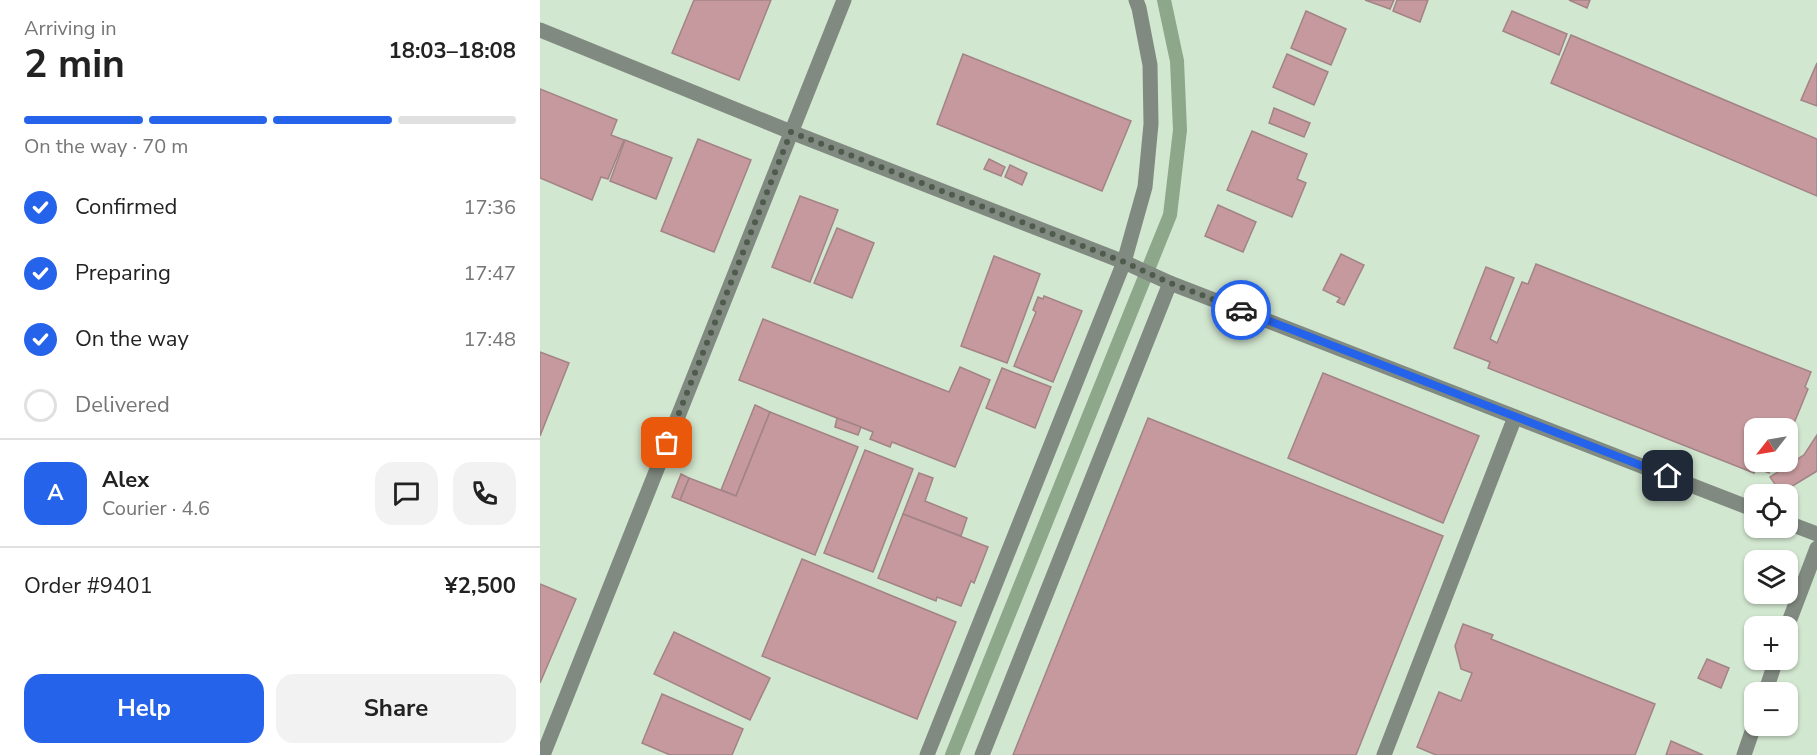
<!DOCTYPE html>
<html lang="en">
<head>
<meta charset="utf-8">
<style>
  body { margin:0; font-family:"Nunito Sans",sans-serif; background:#f2f2f2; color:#222; height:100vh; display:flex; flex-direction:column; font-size:22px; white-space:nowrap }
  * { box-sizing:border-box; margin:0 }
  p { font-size:20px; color:#767676 }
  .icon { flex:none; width:33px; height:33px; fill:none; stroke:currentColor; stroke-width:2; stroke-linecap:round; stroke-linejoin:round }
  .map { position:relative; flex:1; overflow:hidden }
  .details { display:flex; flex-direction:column; background:#fff; width:540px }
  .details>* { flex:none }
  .needle { width:39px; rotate:239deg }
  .controls { position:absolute; left:1204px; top:418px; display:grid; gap:12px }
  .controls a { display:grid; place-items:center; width:54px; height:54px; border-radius:12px; background:#fff; box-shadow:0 2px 4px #0004; font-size:30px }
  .pin { position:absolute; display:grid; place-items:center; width:51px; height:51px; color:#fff; margin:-26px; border-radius:12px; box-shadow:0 3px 9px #0006 }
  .courier { position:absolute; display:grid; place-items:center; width:60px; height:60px; margin:-30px; border:4px solid #2563eb; border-radius:50%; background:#fff; color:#222; box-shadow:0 2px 8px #0007 }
  .head em { font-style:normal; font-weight:700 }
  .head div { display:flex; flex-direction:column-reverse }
  .head { display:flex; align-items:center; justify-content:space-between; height:102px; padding:0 24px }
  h1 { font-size:39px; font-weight:700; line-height:45px }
  .bar { display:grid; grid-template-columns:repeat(4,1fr); gap:9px 6px; align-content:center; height:72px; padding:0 24px }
  .bar i { height:8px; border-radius:4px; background:#e0e0e0 }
  .bar .selected { background:#2563eb }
  .bar p { grid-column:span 4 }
  .line { display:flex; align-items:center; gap:15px; padding:0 24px; border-top:2px solid #e0e0e0 }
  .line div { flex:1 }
  .round { display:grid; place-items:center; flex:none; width:63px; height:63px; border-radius:18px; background:#f2f2f2 }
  ol { padding:0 24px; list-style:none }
  li { display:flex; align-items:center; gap:18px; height:66px }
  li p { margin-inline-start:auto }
  li .icon { padding:6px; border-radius:50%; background:#2563eb; color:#fff; stroke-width:4 }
  li:last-child { color:#767676 }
  li i { width:33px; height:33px; border:3px solid #e0e0e0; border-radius:50% }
  .button { display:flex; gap:12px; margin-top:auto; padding:12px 24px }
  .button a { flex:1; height:69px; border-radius:18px; background:#2563eb; color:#fff; font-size:24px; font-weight:700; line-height:69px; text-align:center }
  .button a+a { background:#f2f2f2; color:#222 }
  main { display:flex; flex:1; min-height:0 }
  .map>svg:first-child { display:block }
</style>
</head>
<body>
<main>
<section class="details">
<div class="head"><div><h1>2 min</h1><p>Arriving in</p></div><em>18:03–18:08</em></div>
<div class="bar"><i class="selected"></i><i class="selected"></i><i class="selected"></i><i></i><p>On the way · 70 m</p></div>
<ol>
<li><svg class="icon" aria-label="check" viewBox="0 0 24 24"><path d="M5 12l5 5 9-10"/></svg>Confirmed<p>17:36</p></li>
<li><svg class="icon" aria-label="check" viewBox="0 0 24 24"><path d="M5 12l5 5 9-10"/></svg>Preparing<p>17:47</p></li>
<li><svg class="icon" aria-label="check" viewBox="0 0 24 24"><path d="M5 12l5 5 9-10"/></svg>On the way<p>17:48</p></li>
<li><i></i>Delivered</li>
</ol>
<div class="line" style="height:108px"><b class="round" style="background:#2563eb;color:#fff">A</b><div><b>Alex</b><p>Courier · 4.6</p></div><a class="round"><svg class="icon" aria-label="chat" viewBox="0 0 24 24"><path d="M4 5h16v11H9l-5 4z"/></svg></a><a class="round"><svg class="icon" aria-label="phone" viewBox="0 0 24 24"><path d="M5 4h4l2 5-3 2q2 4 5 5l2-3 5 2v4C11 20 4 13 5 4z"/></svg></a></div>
<div class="line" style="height:78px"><div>Order #9401</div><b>¥2,500</b></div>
<div class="button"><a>Help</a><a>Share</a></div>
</section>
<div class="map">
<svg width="1277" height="755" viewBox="0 0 1277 755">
  <rect width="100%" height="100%" fill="#d2e7d0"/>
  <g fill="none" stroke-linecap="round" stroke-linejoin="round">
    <path stroke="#8ca789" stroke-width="14" d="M 412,755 L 630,215 L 640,130 L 637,61 L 624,0"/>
  </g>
  <g fill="#c5999d" stroke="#a38486" stroke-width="1.5">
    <path d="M 154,0 L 231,0 L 199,80 L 132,53 Z"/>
    <path d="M 825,0 L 854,0 L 850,9 Z"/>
    <path d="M 857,0 L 888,0 L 880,22 L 853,11 Z"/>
    <path d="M 1029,0 L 1050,0 L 1047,8 Z"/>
    <path d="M 766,11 L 806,29 L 791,65 L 751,48 Z"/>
    <path d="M 972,11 L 1027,34 L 1019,55 L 963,31 Z"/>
    <path d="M 1031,35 L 1277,139 L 1277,196 L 1011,83 Z"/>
    <path d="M 423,54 L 591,121 L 562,191 L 397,124 Z"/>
    <path d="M 747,54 L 788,72 L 774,105 L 733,87 Z"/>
    <path d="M 1277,63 L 1277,106 L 1261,100 Z"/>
    <path d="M 0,89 L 77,120 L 71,135 L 84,140 L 68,179 L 61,177 L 52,200 L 0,178 Z"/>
    <path d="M 734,108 L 770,123 L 764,137 L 729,123 Z"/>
    <path d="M 712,131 L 767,154 L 757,179 L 766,183 L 752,217 L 687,190 Z"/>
    <path d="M 158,139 L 211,160 L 174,252 L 121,231 Z"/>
    <path d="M 85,140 L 132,158 L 116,199 L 70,181 Z"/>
    <path d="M 449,159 L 465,167 L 461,176 L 444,169 Z"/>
    <path d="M 470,165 L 487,173 L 482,185 L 465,177 Z"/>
    <path d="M 260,196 L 298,210 L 270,282 L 232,267 Z"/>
    <path d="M 678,205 L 716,222 L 703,252 L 665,236 Z"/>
    <path d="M 297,228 L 334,243 L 312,298 L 274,283 Z"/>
    <path d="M 801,254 L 824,265 L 804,305 L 797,302 L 800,298 L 783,290 Z"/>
    <path d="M 454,256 L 500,274 L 467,363 L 421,346 Z"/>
    <path d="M 996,264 L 1271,372 L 1265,387 L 1268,389 L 1248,438 L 1248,429 L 1215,429 L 1215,462 L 1233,462 L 1229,473 L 1216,468 L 1214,473 L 948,368 L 950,362 L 914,348 L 946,267 L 974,278 L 950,339 L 957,343 L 982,282 L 988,284 Z"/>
    <path d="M 504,296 L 542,311 L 513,382 L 474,366 L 496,312 L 493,310 L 498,297 L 503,299 Z"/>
    <path d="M 223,319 L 409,392 L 420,367 L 450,380 L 415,467 L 352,442 L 350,447 L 330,439 L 333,432 L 199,380 Z"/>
    <path d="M 0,352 L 29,363 L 0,436 Z"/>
    <path d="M 462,368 L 511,387 L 495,428 L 446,408 Z"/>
    <path d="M 783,373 L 939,436 L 903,523 L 748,458 Z"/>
    <path d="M 215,405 L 230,412 L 196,496 L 181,490 Z"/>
    <path d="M 230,412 L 318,447 L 275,555 L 140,500 L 149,478 L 196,496 Z"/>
    <path d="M 297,418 L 321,427 L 318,435 L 295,427 Z"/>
    <path d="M 608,418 L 903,536 L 816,755 L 473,755 Z"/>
    <path d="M 1277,435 L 1277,471 L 1241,493 L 1230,477 L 1264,455 Z"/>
    <path d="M 325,450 L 373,469 L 333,572 L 284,553 Z"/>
    <path d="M 379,473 L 393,478 L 385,501 L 427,518 L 421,536 L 363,514 Z"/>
    <path d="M 141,474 L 149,478 L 140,500 L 132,497 Z"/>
    <path d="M 363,514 L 448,547 L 434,583 L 431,581 L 421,606 L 397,597 L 396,601 L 338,578 Z"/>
    <path d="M 262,559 L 416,622 L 377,719 L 222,656 Z"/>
    <path d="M 0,584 L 36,599 L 0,683 Z"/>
    <path d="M 923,624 L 953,635 L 951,639 L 1115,704 L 1095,755 L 896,755 L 877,747 L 899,692 L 921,701 L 932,673 L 921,669 L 915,646 Z"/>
    <path d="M 134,632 L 230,678 L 210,720 L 114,674 Z"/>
    <path d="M 1167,659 L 1189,668 L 1181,688 L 1158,678 Z"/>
    <path d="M 122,694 L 203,729 L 192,755 L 130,755 L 102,743 Z"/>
    <path d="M 1131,741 L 1163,755 L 1126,755 Z"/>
  </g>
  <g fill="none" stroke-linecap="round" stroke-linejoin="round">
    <g stroke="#818a80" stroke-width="15">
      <path d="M 0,30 L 251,132 L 584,262 L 630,283 L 1215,510"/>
      <path d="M 1248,523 L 1277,534"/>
      <path d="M 1247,627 L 1277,548"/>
      <path d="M 1225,693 L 1236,660"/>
      <path d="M 3,755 L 304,0"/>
      <path d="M 387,755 L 584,262 L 605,187 L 611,124 L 610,65 L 599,8 L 596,0"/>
      <path d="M 442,755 L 630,283"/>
      <path d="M 844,755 L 975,417"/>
      <path d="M 1204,755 L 1215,723"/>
    </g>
  </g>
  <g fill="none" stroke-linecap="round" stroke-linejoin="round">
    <path stroke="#4f5b4d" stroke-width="6" stroke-dasharray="0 10.8" d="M 127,443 L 251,132 L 584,262 L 630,283 L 701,310"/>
    <path stroke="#2563eb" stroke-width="8" d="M 701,310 L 1128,476"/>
  </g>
</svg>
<div class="controls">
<a><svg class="needle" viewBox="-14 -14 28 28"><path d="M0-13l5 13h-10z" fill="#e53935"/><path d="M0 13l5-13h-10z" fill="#767676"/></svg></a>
<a><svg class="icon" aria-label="locate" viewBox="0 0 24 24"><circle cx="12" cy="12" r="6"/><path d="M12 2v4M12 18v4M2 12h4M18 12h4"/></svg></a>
<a><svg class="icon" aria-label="layers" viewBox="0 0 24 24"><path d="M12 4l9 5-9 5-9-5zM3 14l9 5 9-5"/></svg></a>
<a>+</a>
<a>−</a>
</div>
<div class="pin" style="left:127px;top:443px;background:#ea580c"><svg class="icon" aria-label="bag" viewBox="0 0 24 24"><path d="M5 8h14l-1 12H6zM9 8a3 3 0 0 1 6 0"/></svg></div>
<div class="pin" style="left:1128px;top:476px;background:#1f2937"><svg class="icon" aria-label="home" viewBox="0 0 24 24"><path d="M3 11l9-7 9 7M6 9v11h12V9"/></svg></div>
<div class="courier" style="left:701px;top:310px"><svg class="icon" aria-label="car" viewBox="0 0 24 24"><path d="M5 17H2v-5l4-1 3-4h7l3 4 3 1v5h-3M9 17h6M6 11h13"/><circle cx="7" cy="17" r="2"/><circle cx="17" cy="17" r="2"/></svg></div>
</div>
</main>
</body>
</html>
